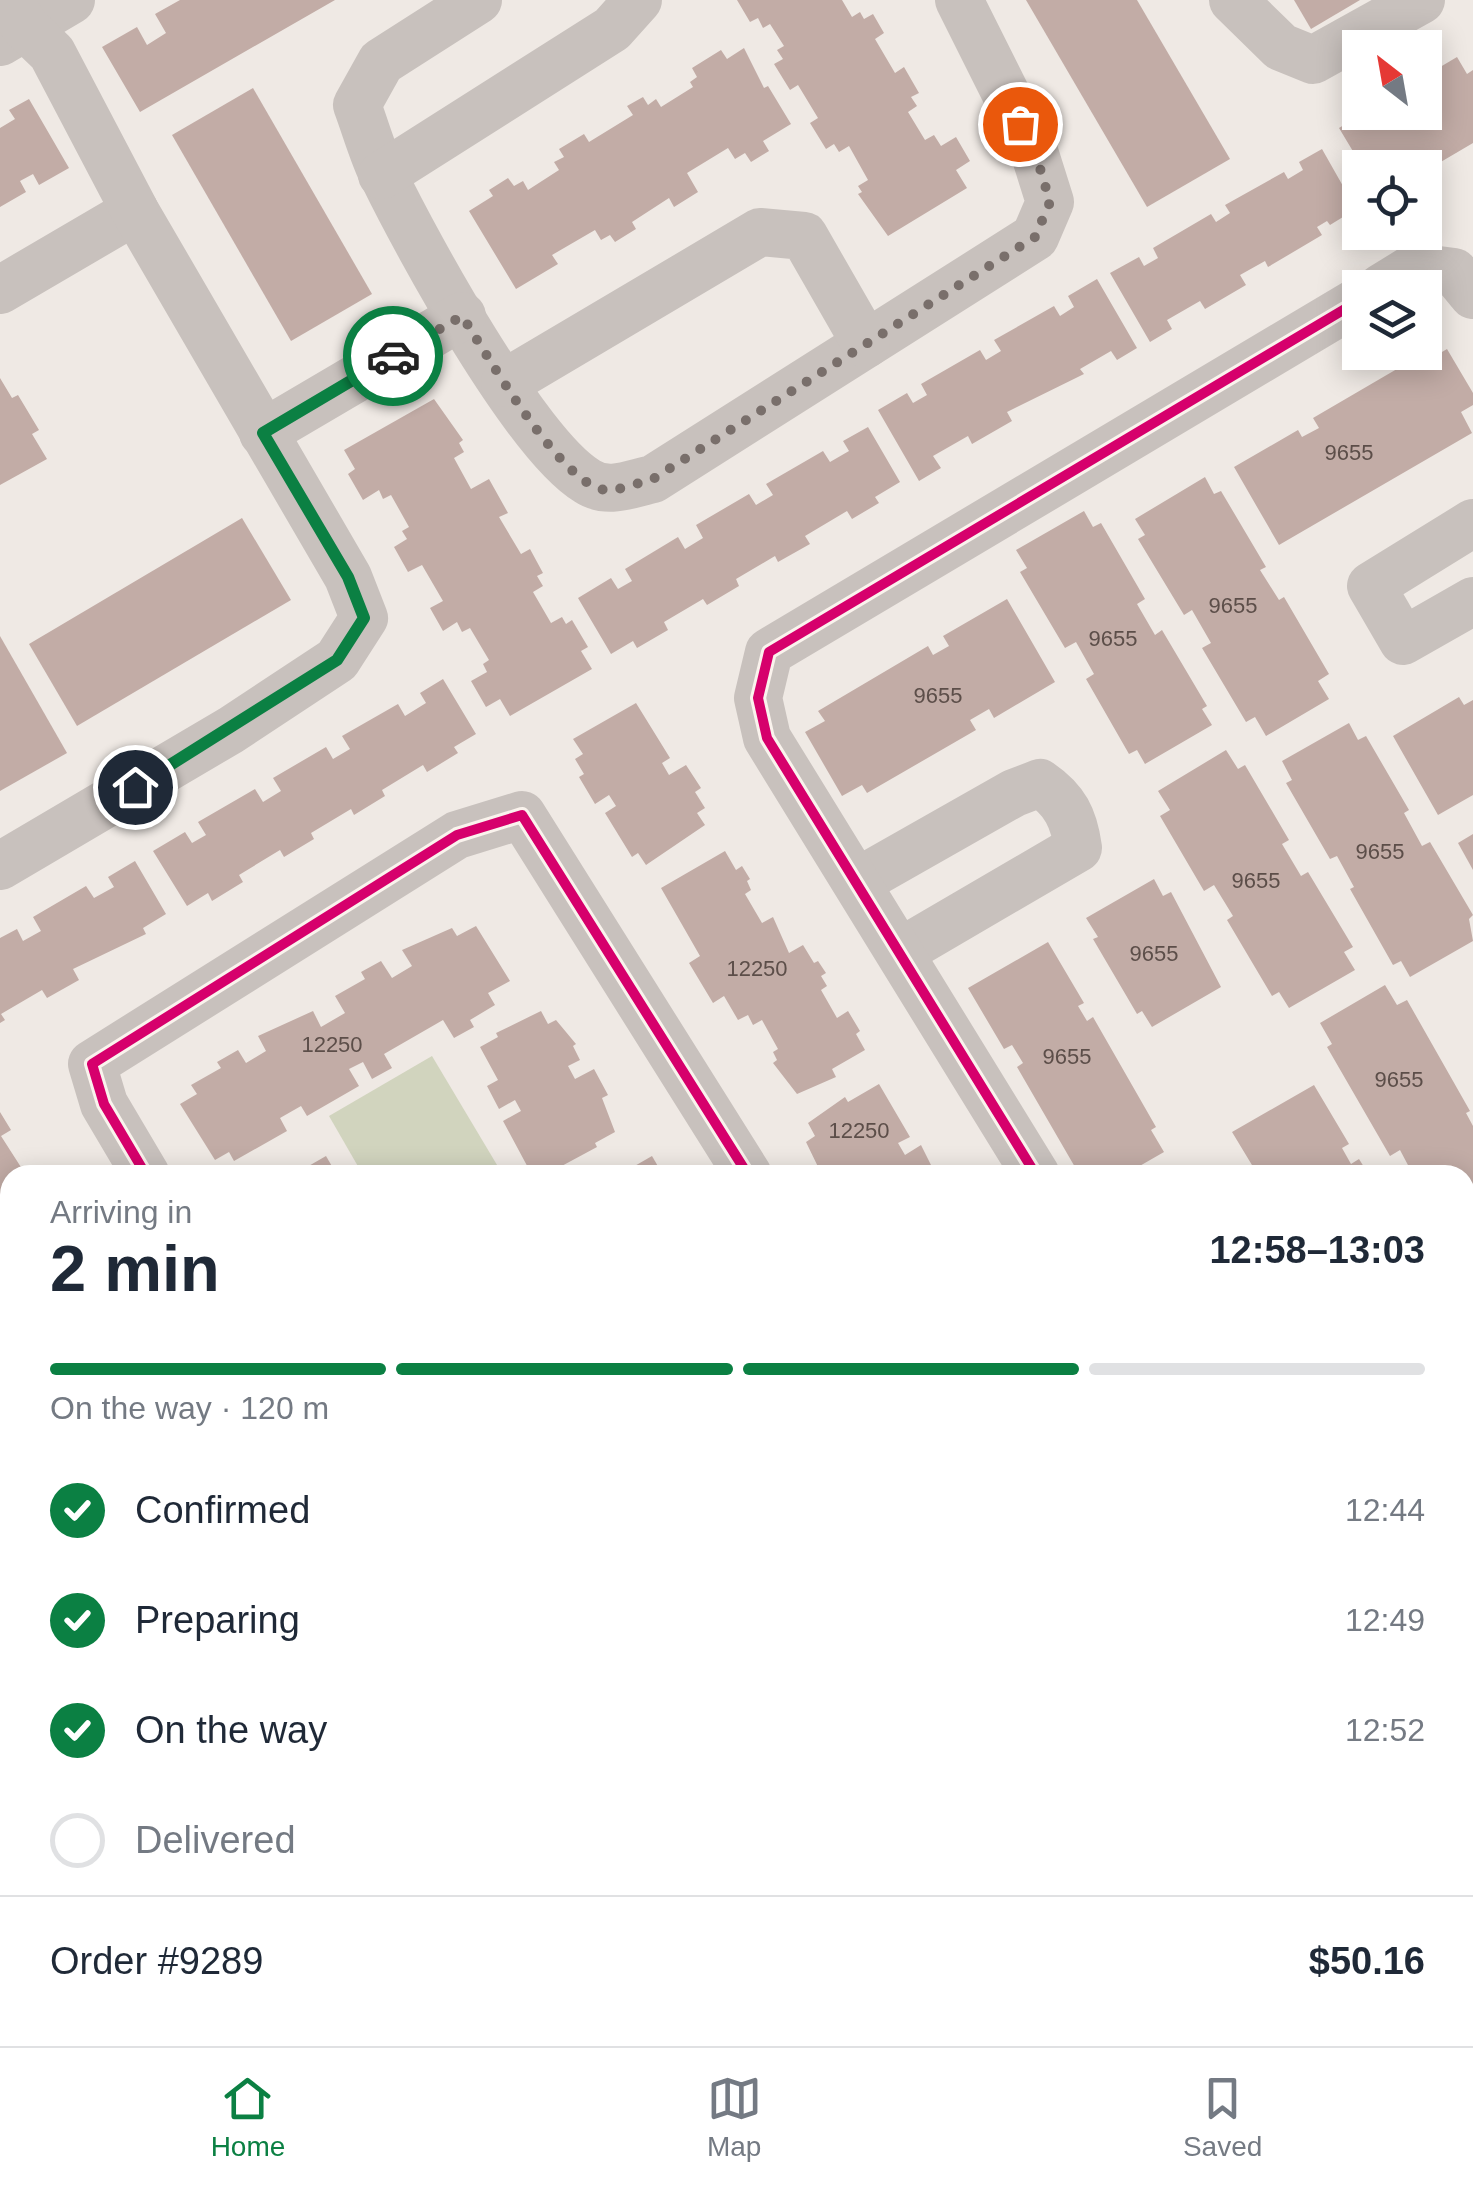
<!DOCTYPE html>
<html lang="en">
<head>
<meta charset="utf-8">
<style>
  body { margin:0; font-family:Arial,sans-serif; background:#f2f2f3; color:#1f2937; height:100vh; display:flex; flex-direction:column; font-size:38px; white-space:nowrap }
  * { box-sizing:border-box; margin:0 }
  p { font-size:32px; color:#747a83 }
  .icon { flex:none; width:55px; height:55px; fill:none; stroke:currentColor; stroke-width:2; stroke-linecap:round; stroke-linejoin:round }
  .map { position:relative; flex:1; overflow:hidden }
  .details { position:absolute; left:0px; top:1165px; width:1475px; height:882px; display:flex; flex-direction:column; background:#fff; border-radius:30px 30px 0 0; box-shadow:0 5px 25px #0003 }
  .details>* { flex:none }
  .needle { width:65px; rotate:329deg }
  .fabs { position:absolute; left:1342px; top:30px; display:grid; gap:20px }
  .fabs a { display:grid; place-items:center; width:100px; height:100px; border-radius:0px; background:#fff; box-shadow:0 5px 25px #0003; font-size:50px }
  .pin { position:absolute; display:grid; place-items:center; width:85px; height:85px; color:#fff; margin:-42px; border:5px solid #fff; border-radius:50%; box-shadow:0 2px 10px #0007 }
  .courier { position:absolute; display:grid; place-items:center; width:100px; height:100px; margin:-50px; border:8px solid #0b8043; border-radius:50%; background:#fff; color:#222; box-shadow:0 2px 12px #0007 }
  .headline em { font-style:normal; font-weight:700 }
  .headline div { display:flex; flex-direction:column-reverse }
  .headline { display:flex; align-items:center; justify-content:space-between; height:170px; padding:0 50px }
  h1 { font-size:65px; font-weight:700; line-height:75px }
  .bar { display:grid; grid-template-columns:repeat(4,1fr); gap:15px 10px; align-content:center; height:120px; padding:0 50px }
  .bar i { height:12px; border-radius:8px; background:#e0e1e3 }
  .bar .on { background:#0b8043 }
  .bar p { grid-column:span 4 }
  .line { display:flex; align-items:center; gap:25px; padding:0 50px; border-top:2px solid #e0e1e3 }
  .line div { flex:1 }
  ol { padding:0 50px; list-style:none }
  li { display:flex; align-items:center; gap:30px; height:110px }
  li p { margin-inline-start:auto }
  li .icon { padding:10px; border-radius:50%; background:#0b8043; color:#fff; stroke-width:4 }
  li:last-child { color:#747a83 }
  li i { width:55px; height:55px; border:5px solid #e0e1e3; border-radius:50% }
  .menu { display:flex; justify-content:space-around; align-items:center; height:140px; border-top:2px solid #e0e1e3; background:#fff; font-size:28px; color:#747a83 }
  .menu a { display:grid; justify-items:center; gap:5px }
  .menu .on { color:#0b8043 }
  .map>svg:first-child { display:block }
</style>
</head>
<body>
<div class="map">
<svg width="1473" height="2046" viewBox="0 0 1473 2046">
  <rect width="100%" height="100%" fill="#efe9e4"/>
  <path fill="#d1d4be" d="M 432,1056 L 503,1175 L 363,1175 L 329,1116 Z"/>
  <g fill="#c2aca6">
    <path d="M 180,0 L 335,0 L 140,112 L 102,47 L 137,27 L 147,45 L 166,33 L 155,14 Z"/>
    <path d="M 737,0 L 842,0 L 852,17 L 860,12 L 864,19 L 873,14 L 884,33 L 875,39 L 895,73 L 904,67 L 919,93 L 911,97 L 917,106 L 908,112 L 925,140 L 934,135 L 941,146 L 956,137 L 970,161 L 956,170 L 967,188 L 888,236 L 858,194 L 862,192 L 858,186 L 868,180 L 849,146 L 839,152 L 834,144 L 826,149 L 810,123 L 818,118 L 798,85 L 790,90 L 774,64 L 783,59 L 777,50 L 784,46 L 770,24 L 763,28 L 758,18 L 750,22 Z"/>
    <path d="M 1026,0 L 1137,0 L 1230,159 L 1147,207 Z"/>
    <path d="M 1294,0 L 1360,0 L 1311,29 Z"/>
    <path d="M 744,48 L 764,88 L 768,86 L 791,124 L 763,141 L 769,151 L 751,162 L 745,153 L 735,159 L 728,148 L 687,173 L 698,192 L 674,207 L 669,198 L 632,222 L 636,229 L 615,242 L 610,235 L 601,240 L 595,230 L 552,255 L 558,264 L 516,289 L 469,211 L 493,196 L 489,190 L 508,178 L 514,186 L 523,181 L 528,190 L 559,170 L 554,162 L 564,157 L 559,149 L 584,134 L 589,142 L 633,115 L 627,106 L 643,97 L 648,105 L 656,99 L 661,107 L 693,87 L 690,82 L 697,77 L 692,68 L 721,50 L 727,59 Z"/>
    <path d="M 1457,57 L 1467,74 L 1473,70 L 1473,143 L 1439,163 L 1435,157 L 1418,168 L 1363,168 L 1339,128 L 1365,112 L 1375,112 L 1382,124 L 1401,112 L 1425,112 L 1425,76 Z"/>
    <path d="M 253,88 L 372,294 L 291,341 L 172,135 Z"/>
    <path d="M 29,99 L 69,168 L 39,185 L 33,174 L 20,181 L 26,192 L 0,207 L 0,128 L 15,119 L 9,110 Z"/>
    <path d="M 1322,149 L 1356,209 L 1330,225 L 1327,221 L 1317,227 L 1322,235 L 1268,267 L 1265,261 L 1240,275 L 1246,285 L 1205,309 L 1200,301 L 1167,320 L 1172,329 L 1150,342 L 1110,273 L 1139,257 L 1144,266 L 1158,258 L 1153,248 L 1211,214 L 1216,222 L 1230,213 L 1225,205 L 1284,172 L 1288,179 L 1303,170 L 1299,162 Z"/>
    <path d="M 1097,279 L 1137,348 L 1117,360 L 1111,351 L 1080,369 L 1084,374 L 1007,412 L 1012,421 L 972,444 L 968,436 L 933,456 L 941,468 L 919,481 L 878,410 L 907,393 L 913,403 L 927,395 L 921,384 L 980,350 L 986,360 L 1001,351 L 994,340 L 1054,306 L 1060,316 L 1074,307 L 1068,296 Z"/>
    <path d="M 1447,349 L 1473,393 L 1473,405 L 1461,412 L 1472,433 L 1279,545 L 1234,467 L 1298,430 L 1302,437 L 1319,428 L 1313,418 L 1426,352 L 1430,359 Z"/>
    <path d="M 0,378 L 12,398 L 18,395 L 39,430 L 32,434 L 47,459 L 0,485 Z"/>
    <path d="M 434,399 L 463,440 L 459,443 L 464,452 L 454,458 L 471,489 L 489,479 L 508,513 L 499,517 L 521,554 L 530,549 L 543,573 L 537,576 L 543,586 L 533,592 L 551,623 L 562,617 L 566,624 L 572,620 L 588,647 L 581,651 L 592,669 L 510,716 L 500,699 L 486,707 L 471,681 L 487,672 L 483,664 L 489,660 L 470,628 L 462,632 L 457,622 L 443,631 L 430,608 L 443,601 L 422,565 L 408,572 L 394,547 L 407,539 L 402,531 L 409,527 L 391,495 L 383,499 L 379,490 L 363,500 L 348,474 L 355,469 L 344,450 Z"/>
    <path d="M 868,427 L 900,482 L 875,497 L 879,503 L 852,519 L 847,511 L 805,536 L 810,544 L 778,562 L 775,556 L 736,579 L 739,586 L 707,605 L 703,599 L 664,622 L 668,630 L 637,648 L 633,641 L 611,654 L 578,598 L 611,578 L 618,589 L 632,581 L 625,569 L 678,537 L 685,549 L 703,538 L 696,525 L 749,494 L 756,505 L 773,495 L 766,484 L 823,451 L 830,462 L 849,451 L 843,441 Z"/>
    <path d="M 1205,477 L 1214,494 L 1221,491 L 1266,567 L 1260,570 L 1279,600 L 1284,597 L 1329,674 L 1318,681 L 1329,699 L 1266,736 L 1255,717 L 1246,722 L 1202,648 L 1211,643 L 1192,610 L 1184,615 L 1138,539 L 1145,535 L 1135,519 Z"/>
    <path d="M 1084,511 L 1093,527 L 1101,523 L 1145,599 L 1137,604 L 1155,635 L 1162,630 L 1207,706 L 1202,709 L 1212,725 L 1145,764 L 1137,750 L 1129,754 L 1086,679 L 1094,674 L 1076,642 L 1065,648 L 1020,572 L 1027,568 L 1016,550 Z"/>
    <path d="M 242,518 L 291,600 L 77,726 L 29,644 Z"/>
    <path d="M 1007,599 L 1055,682 L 994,718 L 989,709 L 970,720 L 976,730 L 867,793 L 862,785 L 842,796 L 805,732 L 825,721 L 818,711 L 928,646 L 933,655 L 949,646 L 943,636 Z"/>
    <path d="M 0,636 L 67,753 L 0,791 Z"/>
    <path d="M 443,679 L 476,734 L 454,747 L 458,753 L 427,772 L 423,765 L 382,790 L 385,796 L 354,815 L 351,809 L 311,833 L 314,839 L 284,857 L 280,850 L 239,875 L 243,882 L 212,901 L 208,893 L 187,906 L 153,851 L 185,832 L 192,843 L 206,835 L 198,822 L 255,789 L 263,802 L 281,791 L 273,778 L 326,747 L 333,759 L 350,749 L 342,736 L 398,704 L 405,716 L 426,703 L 420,693 Z"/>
    <path d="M 1459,697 L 1464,705 L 1473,700 L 1473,795 L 1438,815 L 1393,736 Z"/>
    <path d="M 636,703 L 670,758 L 662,763 L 669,775 L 686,765 L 701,788 L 695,792 L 705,808 L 697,813 L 705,825 L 646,865 L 638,853 L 632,857 L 605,813 L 616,806 L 609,795 L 595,804 L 579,777 L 584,774 L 575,759 L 583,754 L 573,739 Z"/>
    <path d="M 1349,723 L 1358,740 L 1366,736 L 1409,810 L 1404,813 L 1422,846 L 1430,842 L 1473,915 L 1469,919 L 1473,941 L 1410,977 L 1401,961 L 1393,965 L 1350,889 L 1354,887 L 1337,856 L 1330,859 L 1286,783 L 1292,780 L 1282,761 Z"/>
    <path d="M 1226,750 L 1238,769 L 1245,765 L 1289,840 L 1282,844 L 1301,876 L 1308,872 L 1353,947 L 1344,952 L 1355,970 L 1289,1008 L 1279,992 L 1272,996 L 1227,920 L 1233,916 L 1214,885 L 1204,891 L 1160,816 L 1170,810 L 1158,791 Z"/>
    <path d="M 1473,834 L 1473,870 L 1458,843 Z"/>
    <path d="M 725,851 L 736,870 L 742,866 L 750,879 L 747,881 L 751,890 L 745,894 L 762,923 L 773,917 L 789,953 L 803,945 L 814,963 L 818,961 L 826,973 L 821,976 L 827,986 L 821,990 L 837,1018 L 848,1011 L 860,1031 L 856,1034 L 865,1050 L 832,1069 L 836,1077 L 797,1094 L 773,1063 L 777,1060 L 773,1052 L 778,1049 L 762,1020 L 753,1025 L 748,1015 L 738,1020 L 724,996 L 713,1003 L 689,963 L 700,956 L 661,888 Z"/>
    <path d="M 135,861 L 166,914 L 143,928 L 146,934 L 73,969 L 79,980 L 47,998 L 42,990 L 1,1014 L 5,1020 L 0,1023 L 0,938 L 17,929 L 23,941 L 41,931 L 33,917 L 86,886 L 94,898 L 114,887 L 108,877 Z"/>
    <path d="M 1154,879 L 1163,896 L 1171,892 L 1221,987 L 1152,1027 L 1142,1011 L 1137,1014 L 1093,939 L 1098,937 L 1086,918 Z"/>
    <path d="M 476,926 L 510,981 L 488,993 L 495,1005 L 470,1020 L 474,1027 L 454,1038 L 443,1020 L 384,1054 L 392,1068 L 372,1079 L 363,1062 L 349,1069 L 359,1086 L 307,1116 L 301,1106 L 280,1118 L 287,1131 L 234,1161 L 229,1152 L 215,1160 L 180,1104 L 197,1094 L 191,1085 L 221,1068 L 217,1062 L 238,1050 L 246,1063 L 266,1051 L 258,1036 L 313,1011 L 321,1027 L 345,1013 L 335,996 L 365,979 L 361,972 L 381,961 L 392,978 L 412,966 L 402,950 L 452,928 L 457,936 Z"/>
    <path d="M 1048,942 L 1084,1003 L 1078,1006 L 1087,1021 L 1093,1017 L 1156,1127 L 1151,1130 L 1164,1152 L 1124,1175 L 1091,1175 L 1088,1169 L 1079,1174 L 1017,1067 L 1023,1063 L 1012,1045 L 1004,1049 L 968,988 Z"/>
    <path d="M 1385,985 L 1397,1005 L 1407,1000 L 1470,1111 L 1466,1113 L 1473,1126 L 1473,1215 L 1465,1219 L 1465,1175 L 1402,1175 L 1409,1167 L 1400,1150 L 1390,1156 L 1327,1047 L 1332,1044 L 1320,1023 Z"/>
    <path d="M 541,1011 L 548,1024 L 556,1020 L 576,1044 L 573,1046 L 580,1060 L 568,1066 L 575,1079 L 594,1069 L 608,1095 L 602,1098 L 615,1132 L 595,1143 L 597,1147 L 545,1175 L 532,1175 L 503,1121 L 521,1111 L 515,1100 L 499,1109 L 487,1086 L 498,1080 L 480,1047 L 498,1037 L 496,1033 Z"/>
    <path d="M 879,1084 L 910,1137 L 898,1143 L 905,1155 L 921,1145 L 936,1175 L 822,1175 L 806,1142 L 815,1136 L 808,1123 L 845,1097 L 848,1102 Z"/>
    <path d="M 1314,1085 L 1349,1144 L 1342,1148 L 1351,1164 L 1359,1159 L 1369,1175 L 1258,1175 L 1232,1132 Z"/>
    <path d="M 0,1112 L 11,1130 L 1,1136 L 26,1175 L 10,1175 L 10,1262 L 0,1246 Z"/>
    <path d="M 326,1156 L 337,1175 L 293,1175 Z"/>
    <path d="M 652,1156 L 663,1175 L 619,1175 Z"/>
    <path d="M 1473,1262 L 1473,1316 L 1465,1303 L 1465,1296 L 1472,1292 L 1465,1279 L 1465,1267 Z"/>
    <path d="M 1473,1604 L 1473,1704 L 1465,1709 L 1465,1609 Z"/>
    <path d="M 62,2038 L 140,2038 L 145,2046 L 47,2046 Z"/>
    <path d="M 515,2038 L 553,2038 L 558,2046 L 500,2046 Z"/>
    <path d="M 1161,2038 L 1200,2038 L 1205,2046 L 1147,2046 Z"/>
    <path d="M 1243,2038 L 1358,2038 L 1362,2046 L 1269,2042 L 1248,2046 Z"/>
  </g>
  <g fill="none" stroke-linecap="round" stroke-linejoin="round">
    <g stroke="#c8c1bd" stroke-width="48">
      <path d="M 478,0 L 381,62 L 357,105 C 366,129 373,155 384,177 C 418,247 526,444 587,481 C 608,495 630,484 653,479 L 1035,237 L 1050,202 L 1033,148 L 959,0"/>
      <path d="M 1233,0 L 1281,47 L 1313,60 L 1421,0"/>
      <path d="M 0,42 L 71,0"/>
      <path d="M 382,175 L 612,29 L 638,0"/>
      <path d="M 1381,288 L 1415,267 L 1454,272 L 1473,295"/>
      <path d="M 0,290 L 135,211"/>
      <path d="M 505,383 L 760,232 L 804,236 L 866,344"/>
      <path d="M 263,433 L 462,316"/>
      <path d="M 1473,523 L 1371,586 L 1403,641 L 1473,601"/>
      <path d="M 0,866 L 231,730 L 337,660 L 364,618 L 348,577 L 135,211 L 52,53 L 25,27 L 9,0"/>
      <path d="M 857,882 L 1014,793 L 1040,783 C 1065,800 1074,818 1078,848 L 900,952"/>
      <path d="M 146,1175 L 104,1104 L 92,1064 L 457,835 L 522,815 L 748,1175"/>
      <path d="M 1036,1175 L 767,738 L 758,698 L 769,652 L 1360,300"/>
      <path d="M 1465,1431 L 1473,1445"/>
      <path d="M 1465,1530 L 1473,1525"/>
      <path d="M 1465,1891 L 1473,1904"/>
      <path d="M 0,1982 L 10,1975"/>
      <path d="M 659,2038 L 664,2046"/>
      <path d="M 926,2038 L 932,2046"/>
      <path d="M 1434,2038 L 1439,2046"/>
      <path d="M 984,2046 L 999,2038"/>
    </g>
    <g stroke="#ada6a2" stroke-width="55">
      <path d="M 0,1426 L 10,1443"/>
      <path d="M 0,1586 L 10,1603"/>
      <path d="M 268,2038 L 273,2046"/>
      <path d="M 366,2038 L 371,2046"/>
    </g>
    <g stroke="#faf3ed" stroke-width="16">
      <g id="cycleway">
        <path d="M 146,1175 L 104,1104 L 92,1064 L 457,835 L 522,815 L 748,1175"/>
        <path d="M 1036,1175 L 767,738 L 758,698 L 769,652 L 1360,300"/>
      </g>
    </g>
    <use href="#cycleway" stroke="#d6006c" stroke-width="10"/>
  </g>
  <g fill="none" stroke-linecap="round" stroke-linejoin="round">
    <path stroke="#796f6b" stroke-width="10" stroke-dasharray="0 18" d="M 393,356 L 462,316 C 487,354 561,486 606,490 C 620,491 640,482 653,479 L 1035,237 L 1050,202 L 1034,148 L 1020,124"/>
    <path stroke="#0b8043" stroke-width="12" d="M 135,787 L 337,660 L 364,618 L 348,577 L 263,433 L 393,356"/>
  </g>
  <g text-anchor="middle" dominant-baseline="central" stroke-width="8" stroke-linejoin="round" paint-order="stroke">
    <g font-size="22" fill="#5c4e49">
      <text x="1349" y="452">9655</text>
      <text x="1233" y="605">9655</text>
      <text x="1113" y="638">9655</text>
      <text x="938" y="695">9655</text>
      <text x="1380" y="851">9655</text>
      <text x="1256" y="880">9655</text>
      <text x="1154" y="953">9655</text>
      <text x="757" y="968">12250</text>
      <text x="332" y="1044">12250</text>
      <text x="1067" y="1056">9655</text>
      <text x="1399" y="1079">9655</text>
      <text x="859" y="1130">12250</text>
    </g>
  </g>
</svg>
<div class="fabs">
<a><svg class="needle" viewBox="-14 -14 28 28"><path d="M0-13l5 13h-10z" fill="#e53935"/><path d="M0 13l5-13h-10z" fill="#747a83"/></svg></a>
<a><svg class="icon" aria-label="locate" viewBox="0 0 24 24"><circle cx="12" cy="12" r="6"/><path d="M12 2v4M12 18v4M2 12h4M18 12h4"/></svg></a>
<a><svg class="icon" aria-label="layers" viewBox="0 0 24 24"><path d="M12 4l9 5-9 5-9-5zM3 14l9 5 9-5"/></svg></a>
</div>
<div class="pin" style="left:1020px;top:124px;background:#ea580c"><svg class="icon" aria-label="bag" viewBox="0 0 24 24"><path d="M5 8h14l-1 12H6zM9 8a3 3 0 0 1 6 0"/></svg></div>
<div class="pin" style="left:135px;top:787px;background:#1f2937"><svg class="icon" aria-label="home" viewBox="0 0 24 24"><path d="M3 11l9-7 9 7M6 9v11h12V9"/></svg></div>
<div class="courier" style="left:393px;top:356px"><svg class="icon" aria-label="car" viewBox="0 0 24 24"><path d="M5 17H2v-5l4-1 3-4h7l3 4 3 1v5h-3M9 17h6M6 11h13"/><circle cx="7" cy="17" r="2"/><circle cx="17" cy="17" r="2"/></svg></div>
<section class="details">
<div class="headline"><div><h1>2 min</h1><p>Arriving in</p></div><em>12:58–13:03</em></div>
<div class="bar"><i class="on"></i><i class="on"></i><i class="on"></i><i></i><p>On the way · 120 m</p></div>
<ol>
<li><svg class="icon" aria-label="check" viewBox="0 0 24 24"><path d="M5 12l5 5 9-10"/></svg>Confirmed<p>12:44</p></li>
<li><svg class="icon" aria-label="check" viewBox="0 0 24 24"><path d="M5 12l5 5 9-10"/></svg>Preparing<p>12:49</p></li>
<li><svg class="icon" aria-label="check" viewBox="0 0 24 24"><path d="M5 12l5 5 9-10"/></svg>On the way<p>12:52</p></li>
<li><i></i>Delivered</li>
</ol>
<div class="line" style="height:130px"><div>Order #9289</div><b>$50.16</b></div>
</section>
</div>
<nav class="menu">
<a class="on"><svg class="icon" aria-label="home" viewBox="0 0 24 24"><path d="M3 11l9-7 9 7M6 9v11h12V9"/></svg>Home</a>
<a><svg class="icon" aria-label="map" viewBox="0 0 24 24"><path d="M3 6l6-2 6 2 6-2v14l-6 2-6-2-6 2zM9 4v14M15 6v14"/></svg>Map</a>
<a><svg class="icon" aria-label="saved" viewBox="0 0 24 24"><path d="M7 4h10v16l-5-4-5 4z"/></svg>Saved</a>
</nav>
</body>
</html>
